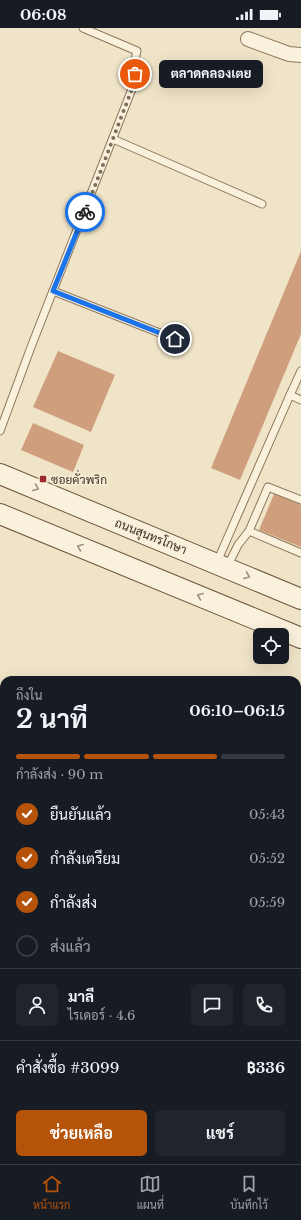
<!DOCTYPE html>
<html lang="th">
<head>
<meta charset="utf-8">
<style>
  body { margin:0; font-family:"Libre Baskerville",Sarabun,serif; background:#20242c; color:#f1f3f6; height:100vh; display:flex; flex-direction:column; font-size:15px; white-space:nowrap }
  * { box-sizing:border-box; margin:0 }
  p { font-size:13px; color:#9ea1a6 }
  .icon { flex:none; width:22px; height:22px; fill:none; stroke:currentColor; stroke-width:2; stroke-linecap:round; stroke-linejoin:round }
  .map { position:relative; flex:1; overflow:hidden }
  .details { position:absolute; left:0px; top:648px; width:301px; height:488px; display:flex; flex-direction:column; background:#171b24; border-radius:12px 12px 0 0; box-shadow:0 4px 16px #0002 }
  .details>* { flex:none }
  .controls { position:absolute; left:253px; top:600px; display:grid; gap:8px }
  .controls a { display:grid; place-items:center; width:36px; height:36px; border-radius:6px; background:#171b24; box-shadow:0 4px 16px #0002; font-size:20px }
  .pin { position:absolute; display:grid; place-items:center; width:34px; height:34px; color:#fff; margin:-17px; border:2px solid #fff; border-radius:50%; box-shadow:0 1px 4px #0007 }
  .courier { position:absolute; display:grid; place-items:center; width:40px; height:40px; margin:-20px; border:3px solid #1a73e8; border-radius:50%; background:#fff; color:#222; box-shadow:0 1px 5px #0007 }
  .bubble { position:absolute; height:28px; border-radius:6px; background:#171b24; box-shadow:0 4px 16px #0002; font-size:13px; font-weight:700; line-height:28px; text-align:center }
  .overview em { font-style:normal; font-weight:700 }
  .overview div { display:flex; flex-direction:column-reverse }
  .overview { display:flex; align-items:center; justify-content:space-between; height:68px; padding:0 16px }
  h1 { font-size:26px; font-weight:700; line-height:30px }
  .bar { display:grid; grid-template-columns:repeat(4,1fr); gap:6px 4px; align-content:center; height:48px; padding:0 16px }
  .bar i { height:5px; border-radius:3px; background:#363941 }
  .bar .current { background:#b45309 }
  .bar p { grid-column:span 4 }
  .line { display:flex; align-items:center; gap:10px; padding:0 16px; border-top:1px solid #363941 }
  .line div { flex:1 }
  .round { display:grid; place-items:center; flex:none; width:42px; height:42px; border-radius:6px; background:#20242c }
  ol { padding:0 16px; list-style:none }
  li { display:flex; align-items:center; gap:12px; height:44px }
  li p { margin-inline-start:auto }
  li .icon { padding:4px; border-radius:50%; background:#b45309; color:#fff; stroke-width:4 }
  li:last-child { color:#9ea1a6 }
  li i { width:22px; height:22px; border:2px solid #363941; border-radius:50% }
  .action { display:flex; gap:8px; margin-top:auto; padding:8px 16px }
  .action a { flex:1; height:46px; border-radius:6px; background:#b45309; color:#fff; font-size:16px; font-weight:700; line-height:46px; text-align:center }
  .action a+a { background:#20242c; color:#f1f3f6 }
  .status { display:flex; justify-content:space-between; align-items:center; height:28px; padding:0 20px; background:#171b24; direction:ltr }
  .status svg { height:11px; fill:currentColor }
  .tabs { display:flex; justify-content:space-around; align-items:center; height:56px; border-top:1px solid #363941; background:#171b24; font-size:11px; color:#9ea1a6 }
  .tabs a { display:grid; justify-items:center; gap:2px }
  .tabs .current { color:#b45309 }
  .map>svg:first-child { display:block }
</style>
</head>
<body>
<div class="status"><b>06:08</b><svg viewBox="0 0 49 12"><path d="M0 12V9h3v3zM5 12V6h3v6zM10 12V3h3v9zM15 12V0h3v12zM26 1h20v11H26zM47 4h2v5h-2z"/></svg></div>
<div class="map">
<svg width="301" height="1136" viewBox="0 0 301 1136">
  <rect width="100%" height="100%" fill="#f0e4c8"/>
  <g fill="#cf9f7d">
    <path d="M 301,223 L 301,306 L 240,452 L 211,440 Z"/>
    <path d="M 58,323 L 115,347 L 91,404 L 33,379 Z"/>
    <path d="M 33,395 L 84,417 L 73,444 L 21,422 Z"/>
    <path d="M 274,466 L 301,477 L 301,519 L 259,502 Z"/>
    <path d="M 4,991 L 4,1068 L 0,1066 L 0,1001 Z"/>
  </g>
  <g fill="none" stroke-linecap="round" stroke-linejoin="round">
    <g stroke="#8d765c" stroke-width="9">
      <g id="lane">
        <path d="M 113,111 L 262,176"/>
        <path d="M 53,263 L 175,311"/>
        <path d="M 301,343 L 290,367 L 301,372"/>
        <path d="M 0,403 L 31,319 L 132,61 C 134,48 133,36 137,23 L 83,0"/>
        <path d="M 249,503 L 301,525"/>
        <path d="M 217,534 L 290,367"/>
        <path d="M 227,539 L 238,517 L 249,503 L 268,459 L 301,472"/>
        <path d="M 0,849 L 4,850"/>
        <path d="M 0,921 L 4,911"/>
        <path d="M 0,1074 L 4,1076"/>
        <path d="M 297,1116 L 301,1108"/>
        <path d="M 149,1132 L 161,1136"/>
        <path d="M 287,1136 L 289,1132"/>
      </g>
    </g>
    <g stroke="#8d765c" stroke-width="16">
      <path id="street" d="M 248,11 L 289,26 L 301,27"/>
    </g>
    <g stroke="#6f573f" stroke-width="22">
      <g id="secondary">
        <path d="M 0,446 L 301,571"/>
        <path d="M 0,486 L 301,610"/>
        <path d="M 297,932 L 301,923"/>
        <path d="M 297,1027 L 301,1018"/>
        <path d="M 203,1136 L 205,1132"/>
        <path d="M 249,1136 L 250,1132"/>
      </g>
    </g>
    <use href="#lane" stroke="#faf1dc" stroke-width="7"/>
    <use href="#street" stroke="#faf1dc" stroke-width="14"/>
    <use href="#secondary" stroke="#faf1dc" stroke-width="20"/>
  </g>
  <defs><path id="oneway-chevron" d="M-2-3.5L2.5 0L-2 3.5" fill="none" stroke-width="1.6" stroke-linecap="round" stroke-linejoin="round"/></defs>
  <g stroke="#9c907e">
    <use href="#oneway-chevron" transform="translate(36 460) rotate(22)"/>
    <use href="#oneway-chevron" transform="translate(80 519) rotate(-158)"/>
    <use href="#oneway-chevron" transform="translate(247 548) rotate(23)"/>
    <use href="#oneway-chevron" transform="translate(200 568) rotate(-158)"/>
  </g>
  <g fill="none" stroke-linecap="round" stroke-linejoin="round">
    <path stroke="#7c6e5b" stroke-width="4" stroke-dasharray="0 7.2" d="M 85,184 L 132,61 L 135,46"/>
    <path stroke="#1a73e8" stroke-width="5" d="M 85,184 L 53,263 L 175,311"/>
  </g>
  <rect fill="#9e2a2b" stroke="#f7eed8" stroke-width="1.5" x="39" y="447" width="8" height="8" rx="2"/>
  <g text-anchor="middle" dominant-baseline="central" stroke-width="3" stroke-linejoin="round" paint-order="stroke">
    <g font-size="12" fill="#3d2e20" stroke="#f7eed8" text-anchor="start">
      <text x="51" y="451">ซอยคั่วพริก</text>
    </g>
    <g font-size="12" fill="#3d2e20" stroke="#f7eed8">
      <text transform="translate(151 508) rotate(22)">ถนนสุนทรโกษา</text>
    </g>
  </g>
</svg>
<div class="controls">
<a><svg class="icon" aria-label="locate" viewBox="0 0 24 24"><circle cx="12" cy="12" r="6"/><path d="M12 2v4M12 18v4M2 12h4M18 12h4"/></svg></a>
</div>
<div class="pin" style="left:135px;top:46px;background:#ea580c"><svg class="icon" aria-label="bag" viewBox="0 0 24 24"><path d="M5 8h14l-1 12H6zM9 8a3 3 0 0 1 6 0"/></svg></div>
<div class="pin" style="left:175px;top:311px;background:#1f2937"><svg class="icon" aria-label="home" viewBox="0 0 24 24"><path d="M3 11l9-7 9 7M6 9v11h12V9"/></svg></div>
<div class="courier" style="left:85px;top:184px"><svg class="icon" aria-label="bike" viewBox="0 0 24 24"><circle cx="6" cy="16" r="4"/><circle cx="18" cy="16" r="4"/><path d="M6 16l4-8h5l3 8M10 8l3 8H6M13 5h3"/></svg></div>
<div class="bubble" style="left:159px;top:32px;width:104px">ตลาดคลองเตย</div>
<section class="details">
<div class="overview"><div><h1>2 นาที</h1><p>ถึงใน</p></div><em>06:10–06:15</em></div>
<div class="bar"><i class="current"></i><i class="current"></i><i class="current"></i><i></i><p>กำลังส่ง · 90 m</p></div>
<ol>
<li><svg class="icon" aria-label="check" viewBox="0 0 24 24"><path d="M5 12l5 5 9-10"/></svg>ยืนยันแล้ว<p>05:43</p></li>
<li><svg class="icon" aria-label="check" viewBox="0 0 24 24"><path d="M5 12l5 5 9-10"/></svg>กำลังเตรียม<p>05:52</p></li>
<li><svg class="icon" aria-label="check" viewBox="0 0 24 24"><path d="M5 12l5 5 9-10"/></svg>กำลังส่ง<p>05:59</p></li>
<li><i></i>ส่งแล้ว</li>
</ol>
<div class="line" style="height:72px"><a class="round"><svg class="icon" aria-label="person" viewBox="0 0 24 24"><circle cx="12" cy="8" r="4"/><path d="M4 21q1-7 8-7t8 7"/></svg></a><div><b>มาลี</b><p>ไรเดอร์ · 4.6</p></div><a class="round"><svg class="icon" aria-label="chat" viewBox="0 0 24 24"><path d="M4 5h16v11H9l-5 4z"/></svg></a><a class="round"><svg class="icon" aria-label="phone" viewBox="0 0 24 24"><path d="M5 4h4l2 5-3 2q2 4 5 5l2-3 5 2v4C11 20 4 13 5 4z"/></svg></a></div>
<div class="line" style="height:52px"><div>คำสั่งซื้อ #3099</div><b>฿336</b></div>
<div class="action"><a>ช่วยเหลือ</a><a>แชร์</a></div>
</section>
</div>
<nav class="tabs">
<a class="current"><svg class="icon" aria-label="home" viewBox="0 0 24 24"><path d="M3 11l9-7 9 7M6 9v11h12V9"/></svg>หน้าแรก</a>
<a><svg class="icon" aria-label="map" viewBox="0 0 24 24"><path d="M3 6l6-2 6 2 6-2v14l-6 2-6-2-6 2zM9 4v14M15 6v14"/></svg>แผนที่</a>
<a><svg class="icon" aria-label="saved" viewBox="0 0 24 24"><path d="M7 4h10v16l-5-4-5 4z"/></svg>บันทึกไว้</a>
</nav>
</body>
</html>
